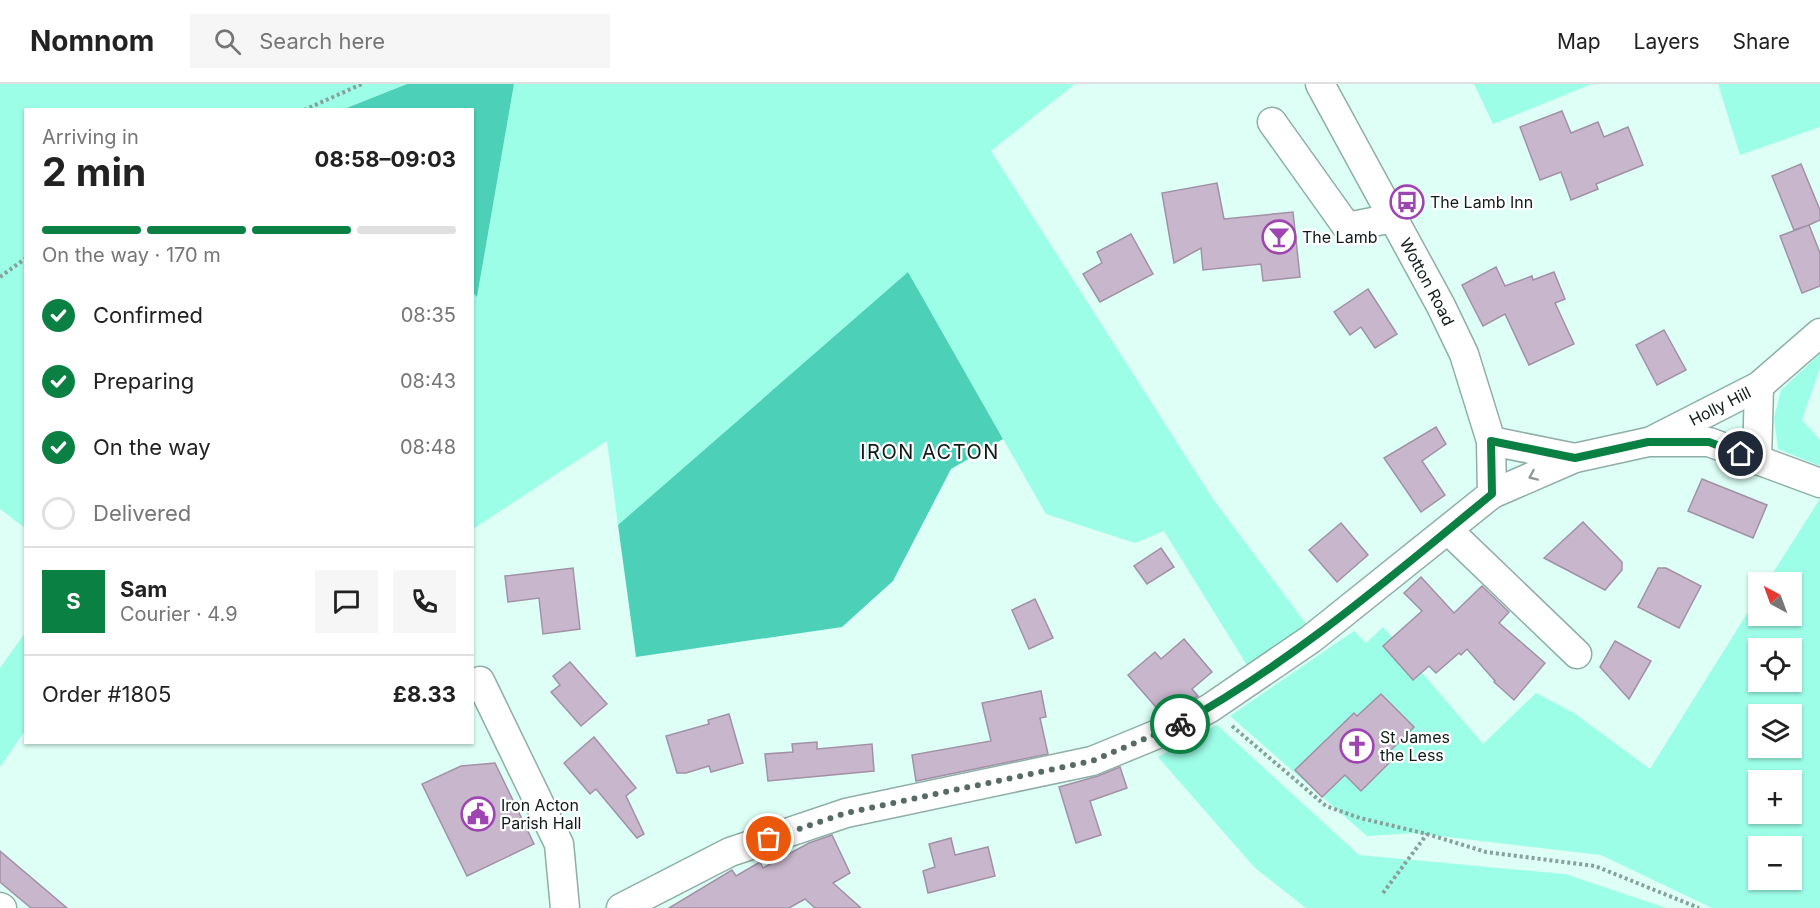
<!DOCTYPE html>
<html lang="en">
<head>
<meta charset="utf-8">
<style>
  body { margin:0; font-family:Inter,sans-serif; background:#f6f6f6; color:#222; height:100vh; display:flex; flex-direction:column; font-size:22px; white-space:nowrap }
  * { box-sizing:border-box; margin:0 }
  p { font-size:20px; color:#767676 }
  .icon { flex:none; width:33px; height:33px; fill:none; stroke:currentColor; stroke-width:2; stroke-linecap:round; stroke-linejoin:round }
  .map { position:relative; flex:1; overflow:hidden }
  .drawer { position:absolute; left:24px; top:24px; width:450px; height:636px; display:flex; flex-direction:column; background:#fff; border-radius:0px; box-shadow:0 2px 4px #0004 }
  .drawer>* { flex:none }
  .needle { width:39px; rotate:319deg }
  .fabs { position:absolute; left:1748px; top:488px; display:grid; gap:12px }
  .fabs a { display:grid; place-items:center; width:54px; height:54px; border-radius:0px; background:#fff; box-shadow:0 2px 4px #0004; font-size:30px }
  .pin { position:absolute; display:grid; place-items:center; width:51px; height:51px; color:#fff; margin:-26px; border:3px solid #fff; border-radius:50%; box-shadow:0 2px 6px #0007 }
  .courier { position:absolute; display:grid; place-items:center; width:60px; height:60px; margin:-30px; border:4px solid #0b8043; border-radius:50%; background:#fff; color:#222; box-shadow:0 2px 8px #0007 }
  .summary em { font-style:normal; font-weight:700 }
  .summary div { display:flex; flex-direction:column-reverse }
  .summary { display:flex; align-items:center; justify-content:space-between; height:102px; padding:0 18px }
  h1 { font-size:39px; font-weight:700; line-height:45px }
  .bar { display:grid; grid-template-columns:repeat(4,1fr); gap:9px 6px; align-content:center; height:72px; padding:0 18px }
  .bar i { height:8px; border-radius:4px; background:#e0e0e0 }
  .bar .selected { background:#0b8043 }
  .bar p { grid-column:span 4 }
  .line { display:flex; align-items:center; gap:15px; padding:0 18px; border-top:2px solid #e0e0e0 }
  .line div { flex:1 }
  .round { display:grid; place-items:center; flex:none; width:63px; height:63px; border-radius:0px; background:#f6f6f6 }
  ol { padding:0 18px; list-style:none }
  li { display:flex; align-items:center; gap:18px; height:66px }
  li p { margin-inline-start:auto }
  li .icon { padding:6px; border-radius:50%; background:#0b8043; color:#fff; stroke-width:4 }
  li:last-child { color:#767676 }
  li i { width:33px; height:33px; border:3px solid #e0e0e0; border-radius:50% }
  header { display:flex; align-items:center; gap:36px; box-sizing:border-box; height:84px; padding:0 30px; background:#fff; border-bottom:2px solid #e0e0e0 }
  header strong { font-size:28px }
  nav { display:flex; gap:33px; margin-inline-start:auto; font-size:21px }
  .search { width:420px; height:54px; background:#f6f6f6; display:flex; align-items:center; gap:15px; box-sizing:border-box; padding:0 21px; border-radius:0px; color:#767676; font-size:22px }
  .map>svg:first-child { display:block }
</style>
</head>
<body>
<header>
<strong>Nomnom</strong>
<div class="search"><svg class="icon" aria-label="search" viewBox="0 0 24 24"><circle cx="10" cy="10" r="6"/><path d="M15 15l6 6"/></svg>Search here</div>
<nav><a>Map</a><a>Layers</a><a>Share</a></nav>
</header>
<div class="map">
<svg width="1820" height="824" viewBox="0 0 1820 824">
  <rect width="100%" height="100%" fill="#ddfff6"/>
  <g fill="#9dfee8" fill-rule="evenodd">
    <path d="M 0,0 L 407,0 L 344,25 L 26,26 L 25,444 L 0,425 Z"/>
    <path d="M 514,0 L 1075,0 L 991,67 L 1213,415 L 1306,540 L 1248,583 L 1164,447 L 1135,459 L 1046,430 L 908,188 L 618,441 L 607,357 L 473,445 L 472,208 L 477,213 Z"/>
    <path d="M 1474,0 L 1592,0 L 1493,40 Z"/>
    <path d="M 1718,0 L 1820,0 L 1820,43 L 1740,71 Z"/>
    <path d="M 1820,270 L 1820,284 L 1802,336 L 1820,356 L 1820,382 L 1778,365 L 1774,334 L 1781,306 Z"/>
    <path d="M 1820,415 L 1820,824 L 1712,824 L 1601,771 L 1414,749 L 1367,752 L 1230,632 L 1354,547 L 1366,559 L 1383,543 L 1483,660 L 1536,609 L 1574,629 L 1650,685 L 1758,512 L 1758,531 L 1791,531 L 1791,498 L 1767,498 ZM 1758,564 L 1791,564 L 1791,597 L 1758,597 ZM 1758,630 L 1791,630 L 1791,663 L 1758,663 ZM 1758,696 L 1791,696 L 1791,729 L 1758,729 ZM 1758,762 L 1791,762 L 1791,795 L 1758,795 Z"/>
    <path d="M 25,549 L 25,647 L 0,683 L 0,584 Z"/>
    <path d="M 1217,641 L 1359,771 L 1565,790 L 1666,824 L 1306,824 L 1255,784 L 1158,673 Z"/>
  </g>
  <g fill="#4cd1b8">
    <path d="M 407,0 L 514,0 L 477,213 L 472,208 L 472,26 L 344,25 Z"/>
    <path d="M 908,188 L 1003,355 L 951,385 L 893,497 L 842,543 L 636,573 L 618,441 Z"/>
  </g>
  <g fill="#c8b6cc" stroke="#a291a6" stroke-width="1.5">
    <path d="M 1562,27 L 1571,49 L 1598,38 L 1604,53 L 1628,43 L 1643,81 L 1596,100 L 1598,105 L 1571,116 L 1561,88 L 1540,96 L 1520,43 Z"/>
    <path d="M 1801,80 L 1820,126 L 1820,136 L 1809,141 L 1820,169 L 1820,202 L 1802,209 L 1780,152 L 1809,141 L 1794,146 L 1772,92 Z"/>
    <path d="M 1217,99 L 1224,135 L 1293,128 L 1300,193 L 1263,197 L 1261,180 L 1203,186 L 1201,164 L 1174,179 L 1162,109 Z"/>
    <path d="M 1131,150 L 1153,190 L 1100,218 L 1083,190 L 1102,179 L 1097,168 Z"/>
    <path d="M 1496,183 L 1505,202 L 1532,192 L 1533,196 L 1554,188 L 1565,215 L 1555,219 L 1574,260 L 1529,281 L 1505,230 L 1483,242 L 1462,201 Z"/>
    <path d="M 1368,205 L 1397,250 L 1375,264 L 1361,243 L 1350,251 L 1334,228 Z"/>
    <path d="M 1664,246 L 1686,286 L 1657,301 L 1636,261 Z"/>
    <path d="M 1436,343 L 1446,360 L 1422,377 L 1445,411 L 1421,428 L 1384,374 Z"/>
    <path d="M 1702,395 L 1767,421 L 1753,454 L 1688,427 Z"/>
    <path d="M 1583,438 L 1622,478 L 1622,486 L 1605,506 L 1544,474 Z"/>
    <path d="M 1341,439 L 1368,471 L 1337,498 L 1309,466 Z"/>
    <path d="M 1161,464 L 1174,483 L 1147,500 L 1134,482 Z"/>
    <path d="M 573,484 L 580,545 L 543,550 L 539,514 L 508,518 L 505,492 Z"/>
    <path d="M 1658,484 L 1666,484 L 1701,502 L 1679,544 L 1638,523 Z"/>
    <path d="M 1421,493 L 1454,529 L 1482,502 L 1509,528 L 1499,539 L 1545,579 L 1514,616 L 1494,598 L 1495,597 L 1467,565 L 1461,571 L 1459,569 L 1436,589 L 1429,582 L 1413,596 L 1383,562 L 1422,527 L 1404,509 Z"/>
    <path d="M 1035,515 L 1053,554 L 1029,565 L 1012,526 Z"/>
    <path d="M 1184,555 L 1212,588 L 1192,605 L 1198,612 L 1162,630 L 1128,591 L 1155,568 L 1161,575 Z"/>
    <path d="M 1615,557 L 1651,577 L 1629,615 L 1600,583 Z"/>
    <path d="M 570,578 L 607,620 L 581,642 L 551,608 L 560,601 L 553,592 Z"/>
    <path d="M 1041,607 L 1046,633 L 1040,634 L 1048,670 L 916,697 L 912,671 L 991,657 L 982,619 Z"/>
    <path d="M 1381,610 L 1414,643 L 1391,666 L 1397,671 L 1361,707 L 1345,691 L 1322,713 L 1295,686 L 1354,629 L 1357,632 Z"/>
    <path d="M 729,630 L 743,679 L 711,688 L 709,682 L 686,689 L 677,689 L 666,652 L 709,640 L 708,636 Z"/>
    <path d="M 594,653 L 636,704 L 626,712 L 644,750 L 637,754 L 596,705 L 590,710 L 564,679 Z"/>
    <path d="M 817,658 L 817,665 L 872,660 L 874,687 L 768,697 L 765,670 L 793,668 L 792,660 Z"/>
    <path d="M 495,679 L 534,760 L 467,792 L 422,700 L 461,682 Z"/>
    <path d="M 1120,683 L 1127,704 L 1090,717 L 1101,751 L 1076,759 L 1059,703 L 1098,692 Z"/>
    <path d="M 832,751 L 850,789 L 833,799 L 861,824 L 815,824 L 805,815 L 789,824 L 669,824 L 732,786 L 736,792 L 760,778 L 763,784 L 809,759 Z"/>
    <path d="M 951,754 L 955,771 L 988,763 L 995,792 L 928,809 L 923,787 L 935,783 L 929,760 Z"/>
    <path d="M 0,767 L 67,824 L 31,824 L 0,798 Z"/>
  </g>
  <g fill="none" stroke-linecap="round" stroke-linejoin="round">
    <g stroke="#8eaea6" stroke-width="31">
      <g id="minor">
        <path id="s1" d="M 1320,0 L 1441,222 L 1464,270 L 1491,357 L 1492,410"/>
        <path d="M 1272,38 L 1347,143 L 1393,134"/>
        <path id="s2" d="M 1653,356 L 1759,302 L 1820,249"/>
        <path d="M 1491,357 L 1575,374"/>
        <path d="M 1757,376 L 1759,302"/>
        <path d="M 1448,446 L 1577,570"/>
        <path d="M 480,597 L 559,760 L 565,824"/>
        <path d="M 0,823 L 2,824"/>
        <path d="M 621,824 L 730,768 L 846,729 L 1092,677 L 1177,642 L 1210,624 L 1311,555 L 1492,410 L 1575,374 L 1648,358 L 1709,358 L 1820,399"/>
      </g>
    </g>
    <g stroke="#87a099" stroke-width="4" stroke-dasharray="3 3" stroke-linecap="butt">
      <path d="M 304,26 L 362,0"/>
      <path d="M 0,193 L 26,174"/>
      <path d="M 1232,642 L 1326,722 L 1360,734 L 1427,750 L 1486,768 L 1595,782 L 1699,824"/>
      <path d="M 1383,809 L 1427,750"/>
    </g>
    <use href="#minor" stroke="#fff" stroke-width="28"/>
  </g>
  <defs><path id="oneway-chevron" d="M-2-3.5L2.5 0L-2 3.5" fill="none" stroke-width="1.6" stroke-linecap="round" stroke-linejoin="round" transform="scale(1.5)"/></defs>
  <use stroke="#939897" href="#oneway-chevron" transform="translate(1533 392) rotate(157)"/>
  <g fill="none" stroke-linecap="round" stroke-linejoin="round">
    <path stroke="#576b66" stroke-width="6" stroke-dasharray="0 10.8" d="M 769,755 L 846,729 L 1092,677 L 1180,640"/>
    <path stroke="#0b8043" stroke-width="8" d="M 1180,640 C 1293,578 1393,491 1492,410 L 1491,357 L 1575,374 L 1648,358 L 1709,358 L 1741,370"/>
  </g>
  <defs>
    <g id="bus-ring" transform="scale(1.725)"><circle r="9.5" fill="#fff" stroke="#9e45b1" stroke-width="1.5"/><path d="M-5-6H5V4H4V6H2V4H-2V6H-4V4H-5ZM-3.5-4V0h7V-4ZM-3.5 1.2v1.5H-2V1.2ZM2 1.2v1.5H3.5V1.2Z" fill="#9e45b1"/></g>
    <g id="bar-ring" transform="scale(1.725)"><circle r="9.5" fill="#fff" stroke="#9e45b1" stroke-width="1.5"/><path d="M-6-5H6L.8 .8V4.5H3.5V6h-7V4.5H-.8V.8Z" fill="#9e45b1"/></g>
    <g id="church-ring" transform="scale(1.725)"><circle r="9.5" fill="#fff" stroke="#9e45b1" stroke-width="1.5"/><path d="M-1.2-6h2.4v3.5h3.3v2.4h-3.3V6h-2.4V-.1h-3.3v-2.4h3.3Z" fill="#9e45b1"/></g>
    <g id="civic-ring" transform="scale(1.725)"><circle r="9.5" fill="#fff" stroke="#9e45b1" stroke-width="1.5"/><path d="M-.6-6.5H3V-4.5H.6V-3L4-1V1h2V6H-6V1h2V-1L-.6-3ZM-1.2 2.5V6h2.4V2.5Z" fill="#9e45b1"/></g>
  </defs>
  <g fill-rule="evenodd">
    <use href="#bus-ring" x="1407" y="118"/>
    <use href="#bar-ring" x="1279" y="153"/>
    <use href="#church-ring" x="1357" y="662"/>
    <use href="#civic-ring" x="478" y="730"/>
  </g>
  <g text-anchor="middle" dominant-baseline="central" stroke-width="4.5" stroke-linejoin="round" paint-order="stroke">
    <g font-size="16" fill="#0f1b18" stroke="#fff" text-anchor="start">
      <text x="1430" y="118">The Lamb Inn</text>
      <text x="1302" y="153">The Lamb</text>
      <text x="1380" y="653">St James<tspan x="1380" dy="18">the Less</tspan></text>
      <text x="501" y="721">Iron Acton<tspan x="501" dy="18">Parish Hall</tspan></text>
    </g>
    <g font-size="16" fill="#0f1b18" stroke="#fff">
      <text stroke="none"><textPath href="#s1" startOffset="225">Wotton Road</textPath></text>
      <text stroke="none"><textPath href="#s2" startOffset="75">Holly Hill</textPath></text>
    </g>
    <g font-size="20" letter-spacing="1.5" fill="#0f1b18" stroke="#fff">
      <text x="930" y="368">IRON ACTON</text>
    </g>
  </g>
</svg>
<div class="fabs">
<a><svg class="needle" viewBox="-14 -14 28 28"><path d="M0-13l5 13h-10z" fill="#e53935"/><path d="M0 13l5-13h-10z" fill="#767676"/></svg></a>
<a><svg class="icon" aria-label="locate" viewBox="0 0 24 24"><circle cx="12" cy="12" r="6"/><path d="M12 2v4M12 18v4M2 12h4M18 12h4"/></svg></a>
<a><svg class="icon" aria-label="layers" viewBox="0 0 24 24"><path d="M12 4l9 5-9 5-9-5zM3 14l9 5 9-5"/></svg></a>
<a>+</a>
<a>−</a>
</div>
<div class="pin" style="left:769px;top:755px;background:#ea580c"><svg class="icon" aria-label="bag" viewBox="0 0 24 24"><path d="M5 8h14l-1 12H6zM9 8a3 3 0 0 1 6 0"/></svg></div>
<div class="pin" style="left:1741px;top:370px;background:#1f2937"><svg class="icon" aria-label="home" viewBox="0 0 24 24"><path d="M3 11l9-7 9 7M6 9v11h12V9"/></svg></div>
<div class="courier" style="left:1180px;top:640px"><svg class="icon" aria-label="bike" viewBox="0 0 24 24"><circle cx="6" cy="16" r="4"/><circle cx="18" cy="16" r="4"/><path d="M6 16l4-8h5l3 8M10 8l3 8H6M13 5h3"/></svg></div>
<section class="drawer">
<div class="summary"><div><h1>2 min</h1><p>Arriving in</p></div><em>08:58–09:03</em></div>
<div class="bar"><i class="selected"></i><i class="selected"></i><i class="selected"></i><i></i><p>On the way · 170 m</p></div>
<ol>
<li><svg class="icon" aria-label="check" viewBox="0 0 24 24"><path d="M5 12l5 5 9-10"/></svg>Confirmed<p>08:35</p></li>
<li><svg class="icon" aria-label="check" viewBox="0 0 24 24"><path d="M5 12l5 5 9-10"/></svg>Preparing<p>08:43</p></li>
<li><svg class="icon" aria-label="check" viewBox="0 0 24 24"><path d="M5 12l5 5 9-10"/></svg>On the way<p>08:48</p></li>
<li><i></i>Delivered</li>
</ol>
<div class="line" style="height:108px"><b class="round" style="background:#0b8043;color:#fff">S</b><div><b>Sam</b><p>Courier · 4.9</p></div><a class="round"><svg class="icon" aria-label="chat" viewBox="0 0 24 24"><path d="M4 5h16v11H9l-5 4z"/></svg></a><a class="round"><svg class="icon" aria-label="phone" viewBox="0 0 24 24"><path d="M5 4h4l2 5-3 2q2 4 5 5l2-3 5 2v4C11 20 4 13 5 4z"/></svg></a></div>
<div class="line" style="height:78px"><div>Order #1805</div><b>£8.33</b></div>
</section>
</div>
</body>
</html>
